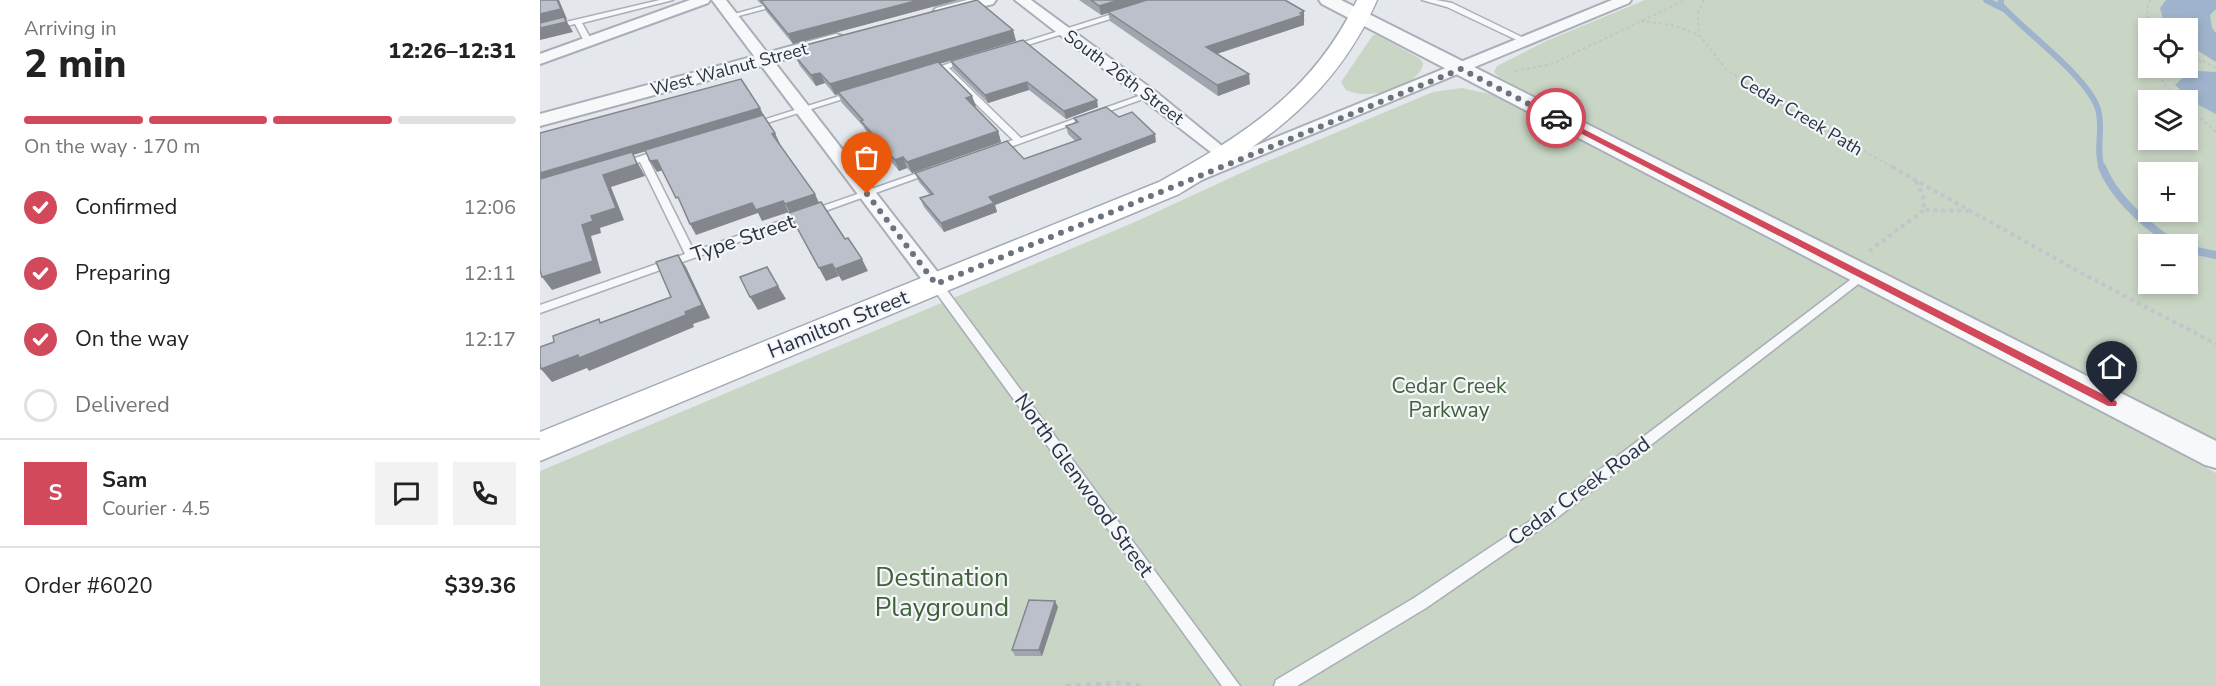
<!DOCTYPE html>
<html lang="en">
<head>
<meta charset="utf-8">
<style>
  body { margin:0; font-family:"Nunito Sans",sans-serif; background:#f2f2f2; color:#222; height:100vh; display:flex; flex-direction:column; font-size:22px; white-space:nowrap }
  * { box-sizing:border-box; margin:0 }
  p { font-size:20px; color:#767676 }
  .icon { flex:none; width:33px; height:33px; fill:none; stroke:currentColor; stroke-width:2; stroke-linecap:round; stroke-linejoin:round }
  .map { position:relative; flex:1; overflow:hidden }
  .side { display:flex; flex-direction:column; background:#fff; width:540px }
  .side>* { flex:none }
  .fabs { position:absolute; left:1598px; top:18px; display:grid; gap:12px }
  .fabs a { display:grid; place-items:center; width:60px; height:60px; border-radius:0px; background:#fff; box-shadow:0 3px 9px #0003; font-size:30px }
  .pin { position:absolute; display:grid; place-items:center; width:51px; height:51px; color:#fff; margin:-62px -26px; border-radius:50% 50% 50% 0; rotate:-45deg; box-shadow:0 0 6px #0007 }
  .pin .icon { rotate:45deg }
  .courier { position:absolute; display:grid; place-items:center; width:60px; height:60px; margin:-30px; border:4px solid #d1495b; border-radius:50%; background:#fff; color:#222; box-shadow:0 2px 8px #0007 }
  .headline em { font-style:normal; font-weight:800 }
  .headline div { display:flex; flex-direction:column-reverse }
  .headline { display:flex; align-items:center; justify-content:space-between; height:102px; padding:0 24px }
  h1 { font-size:39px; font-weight:800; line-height:45px }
  .bar { display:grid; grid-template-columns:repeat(4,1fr); gap:9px 6px; align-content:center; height:72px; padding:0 24px }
  .bar i { height:8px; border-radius:4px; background:#e0e0e0 }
  .bar .current { background:#d1495b }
  .bar p { grid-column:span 4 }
  .line { display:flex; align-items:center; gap:15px; padding:0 24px; border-top:2px solid #e0e0e0 }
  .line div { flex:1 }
  .round { display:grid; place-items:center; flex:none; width:63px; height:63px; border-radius:0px; background:#f2f2f2 }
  ol { padding:0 24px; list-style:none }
  li { display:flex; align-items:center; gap:18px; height:66px }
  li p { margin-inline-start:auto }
  li .icon { padding:6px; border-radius:50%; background:#d1495b; color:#fff; stroke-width:4 }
  li:last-child { color:#767676 }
  li i { width:33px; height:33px; border:3px solid #e0e0e0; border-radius:50% }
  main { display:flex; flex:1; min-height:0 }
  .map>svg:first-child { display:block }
</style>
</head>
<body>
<main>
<section class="side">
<div class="headline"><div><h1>2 min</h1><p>Arriving in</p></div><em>12:26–12:31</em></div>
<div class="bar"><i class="current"></i><i class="current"></i><i class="current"></i><i></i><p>On the way · 170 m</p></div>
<ol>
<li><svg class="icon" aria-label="check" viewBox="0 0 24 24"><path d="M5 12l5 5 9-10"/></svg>Confirmed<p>12:06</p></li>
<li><svg class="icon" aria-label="check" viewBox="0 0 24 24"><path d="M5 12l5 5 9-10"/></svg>Preparing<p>12:11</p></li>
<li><svg class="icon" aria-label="check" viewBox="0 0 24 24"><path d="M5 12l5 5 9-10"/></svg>On the way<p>12:17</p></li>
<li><i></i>Delivered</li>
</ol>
<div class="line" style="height:108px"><b class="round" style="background:#d1495b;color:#fff">S</b><div><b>Sam</b><p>Courier · 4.5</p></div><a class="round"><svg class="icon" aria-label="chat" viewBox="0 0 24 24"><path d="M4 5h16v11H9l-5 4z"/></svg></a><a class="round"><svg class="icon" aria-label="phone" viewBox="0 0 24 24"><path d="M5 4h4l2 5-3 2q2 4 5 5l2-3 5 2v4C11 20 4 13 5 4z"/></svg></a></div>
<div class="line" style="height:78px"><div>Order #6020</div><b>$39.36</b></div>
</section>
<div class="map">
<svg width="1676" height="686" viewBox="0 0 1676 686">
  <rect width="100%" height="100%" fill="#e4e7ec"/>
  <g fill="#c9d6c5" fill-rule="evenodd">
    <path d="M 1105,0 L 1676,0 L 1676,440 L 959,77 L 954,72 L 957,66 L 1006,41 ZM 1608,28 L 1647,28 L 1647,68 L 1608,68 ZM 1608,100 L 1647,100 L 1647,140 L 1608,140 ZM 1608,172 L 1647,172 L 1647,212 L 1608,212 ZM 1608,244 L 1647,244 L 1647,284 L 1608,284 Z"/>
    <path d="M 833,35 L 837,35 L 879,58 L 883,63 C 882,82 846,94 829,94 C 821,95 814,93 806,90 L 801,82 Z"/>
    <path d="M 922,88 L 950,94 L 1676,473 L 1676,686 L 0,686 L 0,471 L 595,222 L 716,166 L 893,92 Z"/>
  </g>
  <g fill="#9fb4cc">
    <path d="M 1626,0 L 1676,0 L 1676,9 L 1670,15 L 1672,28 L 1676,33 L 1676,62 L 1647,44 L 1647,28 L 1630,28 L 1623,19 L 1620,8 Z"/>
    <path d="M 1658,71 L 1676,72 L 1676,114 L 1657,104 L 1635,85 L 1647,74 Z"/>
  </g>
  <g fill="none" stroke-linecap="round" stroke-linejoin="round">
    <g stroke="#9fb4cc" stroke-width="6">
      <path d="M 1446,0 L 1464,9"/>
      <path d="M 1461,0 L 1461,5 C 1486,33 1547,76 1558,109 C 1564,129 1555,149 1562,168"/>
    </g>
    <g stroke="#9fb4cc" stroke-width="8">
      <path d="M 1562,167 C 1575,199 1606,225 1634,244"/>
      <path d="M 1647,249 L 1676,255"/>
    </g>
    <g stroke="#a9aeb7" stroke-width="3">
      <g id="service">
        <path d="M 120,0 L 133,0 L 42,23 L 52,41 L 51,43 L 45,43 L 35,24 L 0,32 L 0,28 Z"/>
        <path d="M 245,0 L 258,0 L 191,18 L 187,16 Z"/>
        <path d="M 882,0 L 896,0 L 912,3 L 990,41 L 983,43 L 907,7 Z"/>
        <path d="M 582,11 L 589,13 L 475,49 L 468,47 Z"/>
        <path d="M 424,58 L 431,60 L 409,68 L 481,138 L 607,93 L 614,95 L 454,153 L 449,150 L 451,148 L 473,140 L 402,71 L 389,74 L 385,72 Z"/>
        <path d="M 312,92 L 319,94 L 214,127 L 211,128 L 207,125 Z"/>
        <path d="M 122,149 L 125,150 L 125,154 L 108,159 L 154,251 L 389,169 L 395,169 L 397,171 L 0,313 L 0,305 L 145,254 L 100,162 L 82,167 L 77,164 Z"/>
        <path d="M 1322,273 L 1328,276 L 1326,278 L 1018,517 L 886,608 L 757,686 L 734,686 L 736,680 L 874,598 L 1008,509 L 1318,274 Z"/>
        <path d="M 396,280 L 400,281 L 700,686 L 682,686 L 392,287 L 390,284 Z"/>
      </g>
    </g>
    <g stroke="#a9aeb7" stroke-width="4">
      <g id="minor">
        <path d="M 150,0 L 170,0 L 168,3 L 0,64 L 0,54 Z"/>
        <path d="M 172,0 L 186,0 L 403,279 L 406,284 L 403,289 L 396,291 L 389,289 Z"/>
        <path d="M 475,0 L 491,0 L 616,92 L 693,155 L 1072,0 L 1091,0 L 1089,3 L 659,181 L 653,180 L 650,176 L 653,172 L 681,160 Z"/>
      </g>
    </g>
    <g stroke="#a9aeb7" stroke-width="4">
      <g id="tertiary">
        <path d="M 427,0 L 456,0 L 453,4 L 402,17 L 396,16 L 393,12 L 396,8 Z"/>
        <path d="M 779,0 L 801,0 L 1676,441 L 1676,468 L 1665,465 L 782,4 Z"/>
        <path d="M 296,34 L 302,36 L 305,40 L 302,44 L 0,126 L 0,114 Z"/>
      </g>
    </g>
    <g stroke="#a3abb8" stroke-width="3">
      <path id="primary" d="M 817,0 L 837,0 C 795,96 726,142 639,194 L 0,461 L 0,432 L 619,182 C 705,134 773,92 817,0 Z"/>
    </g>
    <g stroke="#c2c5cb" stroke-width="2" stroke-dasharray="3 3" stroke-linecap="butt">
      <path d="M 1164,0 L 1158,13 L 1159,35 L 1186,69 L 1220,93 L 1354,168"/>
      <path d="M 1611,0 L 1608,3 L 1607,16 L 1618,28"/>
      <path d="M 1101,21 L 1132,25 L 1159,35"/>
      <path d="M 1647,52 L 1676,68"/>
      <path d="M 1647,63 L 1663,61"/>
      <path d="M 1632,68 L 1621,73 C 1622,86 1632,93 1641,100"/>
      <path d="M 975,71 L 1012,64 L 1145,0"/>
      <path d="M 1647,106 L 1676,132"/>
    </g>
    <g stroke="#c2c5cb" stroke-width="4" stroke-dasharray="4 4" stroke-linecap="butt">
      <path d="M 1352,167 L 1547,276 L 1676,344"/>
      <path d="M 1376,181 L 1383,196 L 1384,210 L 1429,211"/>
      <path d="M 1329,251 L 1384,210"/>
    </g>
    <path stroke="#c2c5cb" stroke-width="4.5" stroke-dasharray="5 5" stroke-linecap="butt" d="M 526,686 L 579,683 L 602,686"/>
    <use href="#service" fill="#f7f8fa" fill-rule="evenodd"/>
    <use href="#minor" fill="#f7f8fa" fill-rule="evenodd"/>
    <use href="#tertiary" fill="#f7f8fa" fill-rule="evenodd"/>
    <use href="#primary" fill="#fff" fill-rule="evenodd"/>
  </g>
  <g fill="#a1a5ae">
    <path d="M 217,0 L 418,0 L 253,44 L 226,11 L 223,4 L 221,4 Z"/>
    <path d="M 539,0 L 745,0 L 765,21 L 764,21 L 764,25 L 677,54 L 710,84 L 678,96 L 570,21 L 568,13 L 561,15 Z"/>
    <path d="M 473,30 L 476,41 L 399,64 L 436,106 L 434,107 L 458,131 L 461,142 L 372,173 L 367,168 L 359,171 L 326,131 L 323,126 L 302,103 L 298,94 L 295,95 L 285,83 L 276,86 L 260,66 L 255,56 L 261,54 L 258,47 Z"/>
    <path d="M 483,40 L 558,107 L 526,119 L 489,90 L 448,103 L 413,69 L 411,61 Z"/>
    <path d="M 579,117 L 616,142 L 455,205 L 457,212 L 404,232 L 384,207 L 380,198 L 390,195 L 379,182 L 375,173 L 484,159 L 535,141 L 528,134 L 526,126 L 535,123 L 534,118 Z"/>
    <path d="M 518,607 L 502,656 L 475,656 L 472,650 Z"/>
  </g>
  <g fill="#83868d">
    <path d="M 17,0 L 19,0 L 27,19 L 26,20 L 33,32 L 0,40 L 0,14 Z"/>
    <path d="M 379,0 L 418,0 L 253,44 L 248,34 Z"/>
    <path d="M 579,0 L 612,0 L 568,12 L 568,13 L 561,15 L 559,6 Z"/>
    <path d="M 764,11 L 764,25 L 667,57 L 666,47 Z"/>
    <path d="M 473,30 L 476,41 L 295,95 L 290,84 Z"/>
    <path d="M 280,73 L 285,83 L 276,86 L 271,75 Z"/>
    <path d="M 709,74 L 710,84 L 678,96 L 677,85 Z"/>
    <path d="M 487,82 L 489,90 L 448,103 L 445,95 Z"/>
    <path d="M 432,96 L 436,106 L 429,109 L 426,98 Z"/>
    <path d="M 557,100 L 558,107 L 526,119 L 524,111 Z"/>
    <path d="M 220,108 L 224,116 L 93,155 L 105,176 L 71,187 L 84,220 L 60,228 L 61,233 L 51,236 L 61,273 L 12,290 L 2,277 L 3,182 L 0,178 L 0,173 Z"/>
    <path d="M 458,131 L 461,142 L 372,173 L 367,162 Z"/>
    <path d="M 235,133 L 240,144 L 237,144 L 232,134 Z"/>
    <path d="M 615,134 L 616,142 L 455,205 L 457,212 L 404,232 L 401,223 L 449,197 Z"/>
    <path d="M 363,157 L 367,168 L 359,171 L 355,160 Z"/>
    <path d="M 117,160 L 123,170 L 117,172 L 110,161 Z"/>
    <path d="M 275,194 L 280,205 L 251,215 L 245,204 Z"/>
    <path d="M 243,201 L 249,212 L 222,221 L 218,213 L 156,235 L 150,224 L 212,203 Z"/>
    <path d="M 138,255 L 146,267 L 170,318 L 153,324 L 154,327 L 49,371 L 47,368 L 12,382 L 1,369 L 145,312 Z"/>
    <path d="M 322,259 L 328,271 L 302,281 L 295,269 Z"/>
    <path d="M 292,264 L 299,276 L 286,281 L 279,268 Z"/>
    <path d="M 238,286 L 246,299 L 218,310 L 210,297 Z"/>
    <path d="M 515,601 L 518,607 L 502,656 L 499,650 Z"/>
  </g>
  <g fill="#bbc0ca" stroke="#83868d" stroke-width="1.5">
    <path d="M 0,0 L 17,0 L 21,9 L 0,14 Z"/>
    <path d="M 226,0 L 379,0 L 248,34 L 221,1 Z"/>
    <path d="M 437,0 L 473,30 L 290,84 L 280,73 L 271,75 L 255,56 L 263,53 L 258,47 Z"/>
    <path d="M 551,0 L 579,0 L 559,6 Z"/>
    <path d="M 607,0 L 745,0 L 764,11 L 760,13 L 763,15 L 666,47 L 709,74 L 677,85 L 568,12 Z"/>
    <path d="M 24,17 L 26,22 L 0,28 L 0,23 Z"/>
    <path d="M 483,40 L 557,100 L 524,111 L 487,82 L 445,95 L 411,61 Z"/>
    <path d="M 398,62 L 432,96 L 426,98 L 458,131 L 367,162 L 363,157 L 355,160 L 321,121 L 323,120 L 298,92 Z"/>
    <path d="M 201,79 L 220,108 L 0,173 L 0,133 Z"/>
    <path d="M 566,107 L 579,117 L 592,112 L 615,134 L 449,197 L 454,203 L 401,223 L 380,198 L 393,194 L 375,173 L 467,141 L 484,159 L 541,139 L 526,126 L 538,122 L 534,118 Z"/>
    <path d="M 223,115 L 235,133 L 232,134 L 275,194 L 245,204 L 243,201 L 216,210 L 212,203 L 150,224 L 138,197 L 136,198 L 117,160 L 110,161 L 105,150 Z"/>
    <path d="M 92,152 L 97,164 L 63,175 L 76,208 L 51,216 L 53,221 L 42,225 L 53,261 L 2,277 L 0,270 L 0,179 Z"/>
    <path d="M 281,202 L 305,239 L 308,238 L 322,259 L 295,269 L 292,264 L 279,268 L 249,213 Z"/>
    <path d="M 138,255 L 162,305 L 145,312 L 146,315 L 39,358 L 38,355 L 1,369 L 0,364 L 0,347 L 14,342 L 13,336 L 59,319 L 60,323 L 131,297 L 116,262 Z"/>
    <path d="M 227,267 L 238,286 L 210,297 L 200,277 Z"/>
    <path d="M 489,600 L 515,601 L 499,650 L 472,650 Z"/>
  </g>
  <path fill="#d1495b" d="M 1016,115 L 1576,401 L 1577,403 L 1576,406 L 1568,406 L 1013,119 Z"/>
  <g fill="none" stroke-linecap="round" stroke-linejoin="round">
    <path stroke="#6c737f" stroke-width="6" stroke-dasharray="0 10.8" d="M 327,194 L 396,284 L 921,69 L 1016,118"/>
  </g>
  <g text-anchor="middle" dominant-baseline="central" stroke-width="4.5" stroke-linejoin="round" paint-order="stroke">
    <g font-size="18" fill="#2b3445" stroke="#f4f6f9">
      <text transform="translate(189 69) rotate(-15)">West Walnut Street</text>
      <text transform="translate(584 77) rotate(37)">South 26th Street</text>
      <text transform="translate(1261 115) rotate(31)">Cedar Creek Path</text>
    </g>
    <g font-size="21" fill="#2b3445" stroke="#f4f6f9">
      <text transform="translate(203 238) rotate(-19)">Type Street</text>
      <text transform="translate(298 324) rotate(-22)">Hamilton Street</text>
      <text transform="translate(544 485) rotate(54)">North Glenwood Street</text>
      <text transform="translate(1039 491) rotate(-36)">Cedar Creek Road</text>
    </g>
    <g font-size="21" fill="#3f6138" stroke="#f4f6f9">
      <text x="909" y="386">Cedar Creek<tspan x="909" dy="24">Parkway</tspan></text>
    </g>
    <g font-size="26" fill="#3f6138" stroke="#f4f6f9">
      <text x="402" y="577">Destination<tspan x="402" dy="30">Playground</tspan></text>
    </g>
  </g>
</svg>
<div class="fabs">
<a><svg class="icon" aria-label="locate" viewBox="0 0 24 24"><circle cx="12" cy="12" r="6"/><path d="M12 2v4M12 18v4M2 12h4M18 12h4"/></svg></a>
<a><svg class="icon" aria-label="layers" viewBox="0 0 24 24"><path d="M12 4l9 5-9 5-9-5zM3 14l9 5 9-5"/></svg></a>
<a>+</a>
<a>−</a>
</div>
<div class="pin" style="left:327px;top:194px;background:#ea580c"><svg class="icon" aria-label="bag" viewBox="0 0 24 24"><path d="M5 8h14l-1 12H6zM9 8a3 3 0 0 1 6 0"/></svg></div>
<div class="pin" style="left:1572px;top:403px;background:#1f2937"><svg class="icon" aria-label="home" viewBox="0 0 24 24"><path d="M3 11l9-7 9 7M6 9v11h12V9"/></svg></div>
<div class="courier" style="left:1016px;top:118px"><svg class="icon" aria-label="car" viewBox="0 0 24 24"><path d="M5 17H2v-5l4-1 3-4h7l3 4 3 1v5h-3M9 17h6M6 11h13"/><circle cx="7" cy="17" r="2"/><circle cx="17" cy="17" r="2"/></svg></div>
</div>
</main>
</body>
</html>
